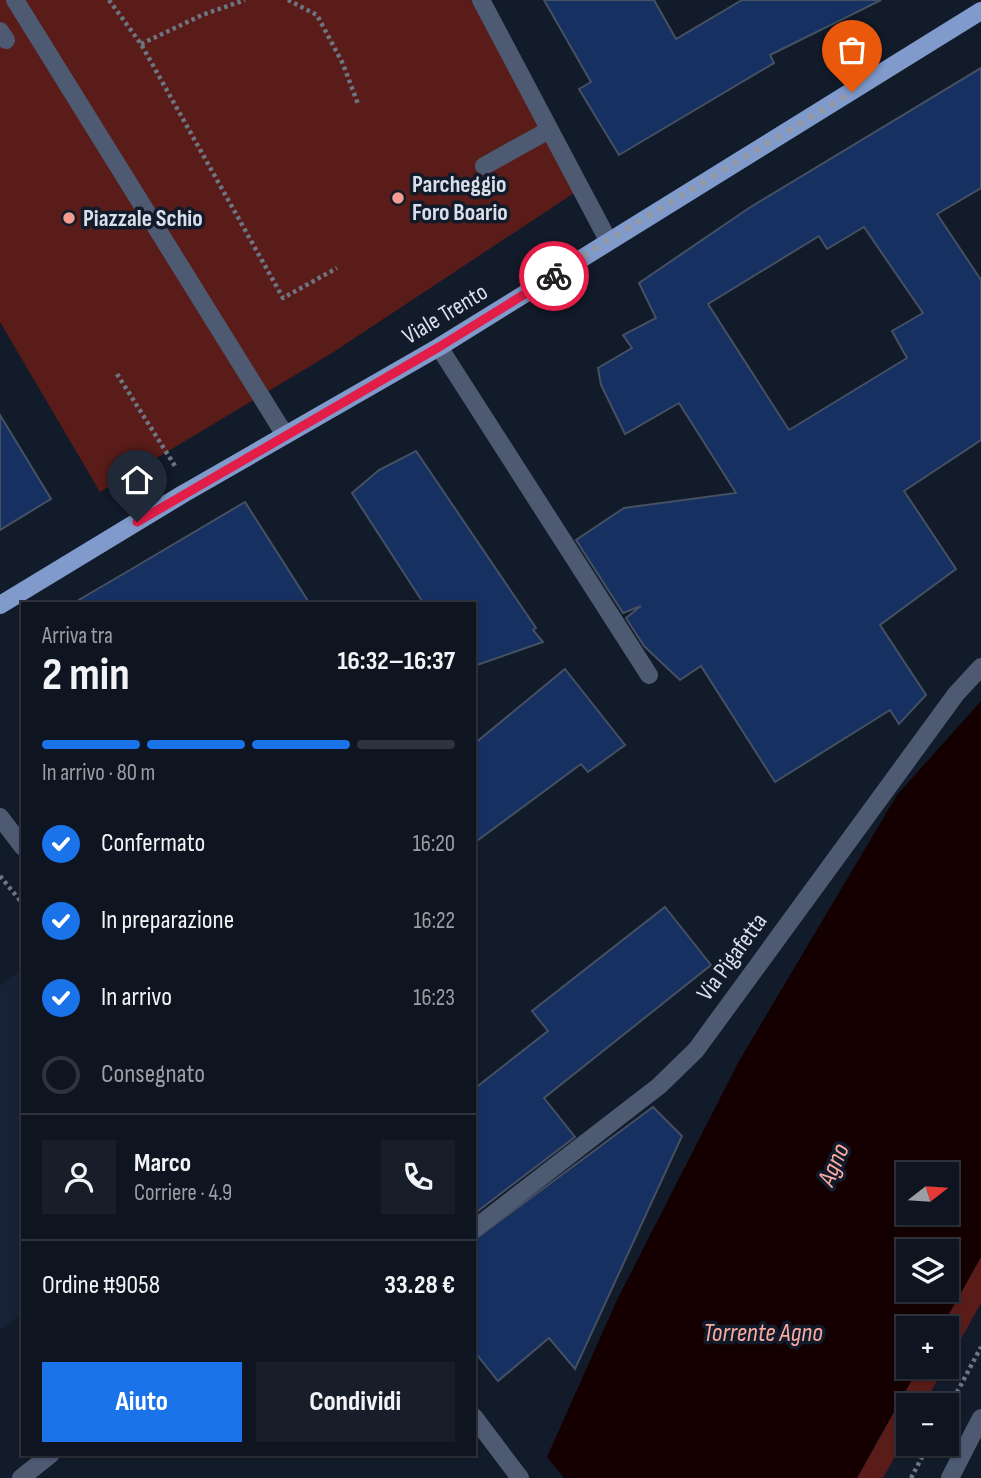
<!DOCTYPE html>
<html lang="it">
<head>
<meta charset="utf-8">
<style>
  body { margin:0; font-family:"Sofia Sans Condensed",sans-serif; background:#171d29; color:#f1f3f6; height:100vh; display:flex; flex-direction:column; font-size:26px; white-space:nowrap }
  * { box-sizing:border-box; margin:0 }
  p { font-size:23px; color:#9b9ea5 }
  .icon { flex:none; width:38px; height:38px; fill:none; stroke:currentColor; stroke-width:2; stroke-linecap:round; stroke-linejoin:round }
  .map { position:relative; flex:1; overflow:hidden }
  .details { position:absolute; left:21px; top:602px; width:455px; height:854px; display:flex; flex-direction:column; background:#0e1420; border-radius:0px; box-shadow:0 2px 5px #0004,0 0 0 2px #2e333e }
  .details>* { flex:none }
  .needle { width:46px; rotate:73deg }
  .fabs { position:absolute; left:896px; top:1162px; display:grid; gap:14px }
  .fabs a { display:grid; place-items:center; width:63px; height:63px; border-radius:0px; background:#0e1420; box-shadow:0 2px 5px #0004,0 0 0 2px #2e333e; font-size:35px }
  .pin { position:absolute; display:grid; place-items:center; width:60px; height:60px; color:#fff; margin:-72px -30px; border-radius:50% 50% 50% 0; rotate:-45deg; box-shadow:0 0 7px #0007 }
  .pin .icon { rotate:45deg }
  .courier { position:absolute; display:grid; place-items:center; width:70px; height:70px; margin:-35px; border:5px solid #e11d48; border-radius:50%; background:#fff; color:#222; box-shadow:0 2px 9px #0007 }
  .headline em { font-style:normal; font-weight:700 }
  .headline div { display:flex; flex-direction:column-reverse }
  .headline { display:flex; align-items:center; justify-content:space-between; height:119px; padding:0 21px }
  h1 { font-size:46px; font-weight:700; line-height:52px }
  .bar { display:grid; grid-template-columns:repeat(4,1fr); gap:10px 7px; align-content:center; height:84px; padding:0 21px }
  .bar i { height:9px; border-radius:5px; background:#2e333e }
  .bar .on { background:#1a73e8 }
  .bar p { grid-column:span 4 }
  .line { display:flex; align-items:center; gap:18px; padding:0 21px; border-top:2px solid #2e333e }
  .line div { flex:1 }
  .round { display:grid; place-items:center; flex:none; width:74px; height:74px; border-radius:0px; background:#171d29 }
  ol { padding:0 21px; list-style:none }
  li { display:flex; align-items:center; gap:21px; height:77px }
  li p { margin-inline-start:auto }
  li .icon { padding:7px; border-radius:50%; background:#1a73e8; color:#fff; stroke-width:4 }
  li:last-child { color:#9b9ea5 }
  li i { width:38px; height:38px; border:4px solid #2e333e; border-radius:50% }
  .action { display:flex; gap:14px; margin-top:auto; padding:14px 21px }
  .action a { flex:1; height:80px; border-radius:0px; background:#1a73e8; color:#fff; font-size:28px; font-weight:700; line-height:80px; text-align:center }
  .action a+a { background:#171d29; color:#f1f3f6 }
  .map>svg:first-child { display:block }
</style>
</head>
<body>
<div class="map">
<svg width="981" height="1478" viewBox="0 0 981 1478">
  <rect width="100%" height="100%" fill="#121b2a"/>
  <path fill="#172237" d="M 23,969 L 23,1313 L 0,1330 L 0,986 Z"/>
  <g fill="#591c19">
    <path d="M 0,0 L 471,0 L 574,193 L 332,353 L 100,492 L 0,322 Z"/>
    <path d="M 981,1257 L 981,1303 L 947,1364 L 947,1328 L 941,1328 Z"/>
    <path d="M 919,1367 L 945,1367 L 923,1405 L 908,1405 L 908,1433 L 883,1478 L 857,1478 Z"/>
  </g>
  <path fill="#140000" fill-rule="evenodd" d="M 981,701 L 981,1257 L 941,1328 L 908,1328 L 908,1367 L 919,1367 L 857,1478 L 564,1478 L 547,1457 L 617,1300 L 739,1061 L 897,795 ZM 908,1174 L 947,1174 L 947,1213 L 908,1213 ZM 908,1251 L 947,1251 L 947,1290 L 908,1290 Z"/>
  <g fill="#153061" stroke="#455062" stroke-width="2" fill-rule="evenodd">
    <path d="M 544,0 L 654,0 L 676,39 L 742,0 L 881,0 L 770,55 L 774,63 L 619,155 L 579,89 L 591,82 Z"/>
    <path d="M 981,68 L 981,188 L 937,214 L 981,280 L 981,440 L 904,491 L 956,569 L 880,625 L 926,695 L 899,724 L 890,710 L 775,782 L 701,666 L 680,680 L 644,646 L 626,618 L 641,606 L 623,613 L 576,540 L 624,508 L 736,493 L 679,403 L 625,434 L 601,385 L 598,368 L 632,348 L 623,335 L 656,318 L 639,283 L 749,208 ZM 864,227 L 923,313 L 892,331 L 907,358 L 789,430 L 708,304 L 819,236 L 827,249 Z"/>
    <path d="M 0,415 L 51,499 L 0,530 Z"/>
    <path d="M 416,451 L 536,628 L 533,630 L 543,642 L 474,666 L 474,604 L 424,604 L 352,493 L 379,470 Z"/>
    <path d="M 245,502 L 310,604 L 72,604 L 135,567 Z"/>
    <path d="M 565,669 L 625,745 L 588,772 L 581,764 L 474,843 L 474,744 Z"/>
    <path d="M 665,907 L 711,965 L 544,1098 L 575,1137 L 474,1214 L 474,1089 L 548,1031 L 532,1011 Z"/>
    <path d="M 653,1107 L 682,1136 L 575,1369 L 549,1338 L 498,1381 L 474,1351 L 474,1240 Z"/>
  </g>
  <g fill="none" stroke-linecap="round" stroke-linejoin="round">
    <g stroke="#6e7582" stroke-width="4.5" stroke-dasharray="3.5 3.5" stroke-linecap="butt">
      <path d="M 109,0 L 141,44 L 283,298 L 337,268"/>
      <path d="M 288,0 L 317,15 L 343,64 L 358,104"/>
      <path d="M 141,44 L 202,15 L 245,0"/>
      <path d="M 117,374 L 175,466"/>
      <path d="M 0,876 L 23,904"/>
      <path d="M 947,1411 L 981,1347"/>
      <path d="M 911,1478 L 929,1444"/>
    </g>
    <g stroke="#4d5a72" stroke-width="18">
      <path d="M 15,0 L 285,435"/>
      <path d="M 481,0 L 608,240"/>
      <path d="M 0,31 L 6,40"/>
      <path d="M 484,166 L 549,130"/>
      <path d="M 439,347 L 649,675"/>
      <path d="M 0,817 L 23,847"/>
      <path d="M 474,1229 L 659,1086 L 696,1050 L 956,694 L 981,667"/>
      <path d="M 474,1417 L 520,1478"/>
      <path d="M 21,1478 L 51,1454"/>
      <path d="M 950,1478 L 981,1418"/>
    </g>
    <path stroke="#7f9acb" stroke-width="18" d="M 0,605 L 183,494 L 439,347 L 981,11"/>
  </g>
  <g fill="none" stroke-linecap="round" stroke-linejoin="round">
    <path stroke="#939aa7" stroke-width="7" stroke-dasharray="0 12.6" d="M 554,276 L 608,240 L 852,92"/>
    <path stroke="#e11d48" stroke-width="9" d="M 137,522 L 439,347 L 554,276"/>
  </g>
  <g fill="#f59c92" stroke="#121b2a" stroke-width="2.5">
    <circle cx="398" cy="198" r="7"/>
    <circle cx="69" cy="218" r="7"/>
  </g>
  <g text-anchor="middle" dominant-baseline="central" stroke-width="7" stroke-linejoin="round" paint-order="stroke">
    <g font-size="24" font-weight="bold" fill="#d9dfea" stroke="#121b2a" text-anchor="start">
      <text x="412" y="184">Parcheggio<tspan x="412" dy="28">Foro Boario</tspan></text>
      <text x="83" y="218">Piazzale Schio</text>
    </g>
    <g font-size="24" fill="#d9dfea" stroke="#121b2a">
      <text transform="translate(445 314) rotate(-31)">Viale Trento</text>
      <text transform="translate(732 957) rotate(-54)">Via Pigafetta</text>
    </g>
    <g font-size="26" font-style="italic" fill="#fbaaa0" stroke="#121b2a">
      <text transform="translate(834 1165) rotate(-67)">Agno</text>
      <text x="763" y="1333">Torrente Agno</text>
    </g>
  </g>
</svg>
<div class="fabs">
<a><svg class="needle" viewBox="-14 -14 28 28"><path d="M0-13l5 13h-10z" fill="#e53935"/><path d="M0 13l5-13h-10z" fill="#9b9ea5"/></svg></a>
<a><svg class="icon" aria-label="layers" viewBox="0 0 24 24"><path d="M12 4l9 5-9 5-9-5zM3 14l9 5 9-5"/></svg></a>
<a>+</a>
<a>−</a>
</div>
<div class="pin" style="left:852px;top:92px;background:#ea580c"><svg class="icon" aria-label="bag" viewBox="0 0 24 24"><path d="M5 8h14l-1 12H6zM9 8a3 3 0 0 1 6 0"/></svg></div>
<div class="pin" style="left:137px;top:522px;background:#1f2937"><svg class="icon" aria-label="home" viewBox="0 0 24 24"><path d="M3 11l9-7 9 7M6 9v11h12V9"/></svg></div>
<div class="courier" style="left:554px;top:276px"><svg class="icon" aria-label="bike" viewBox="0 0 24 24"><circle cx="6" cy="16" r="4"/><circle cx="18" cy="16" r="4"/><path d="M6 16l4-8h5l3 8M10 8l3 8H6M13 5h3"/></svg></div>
<section class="details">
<div class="headline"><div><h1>2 min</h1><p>Arriva tra</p></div><em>16:32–16:37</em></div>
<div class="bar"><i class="on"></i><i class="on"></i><i class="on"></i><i></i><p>In arrivo · 80 m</p></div>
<ol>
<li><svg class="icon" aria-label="check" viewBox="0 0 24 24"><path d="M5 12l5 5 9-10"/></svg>Confermato<p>16:20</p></li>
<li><svg class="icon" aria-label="check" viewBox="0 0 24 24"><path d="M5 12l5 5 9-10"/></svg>In preparazione<p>16:22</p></li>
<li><svg class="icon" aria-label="check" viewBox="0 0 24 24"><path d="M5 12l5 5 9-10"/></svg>In arrivo<p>16:23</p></li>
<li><i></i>Consegnato</li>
</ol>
<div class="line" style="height:126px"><a class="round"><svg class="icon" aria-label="person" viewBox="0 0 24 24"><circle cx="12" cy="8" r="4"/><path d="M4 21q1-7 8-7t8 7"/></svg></a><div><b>Marco</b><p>Corriere · 4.9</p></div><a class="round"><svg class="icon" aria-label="phone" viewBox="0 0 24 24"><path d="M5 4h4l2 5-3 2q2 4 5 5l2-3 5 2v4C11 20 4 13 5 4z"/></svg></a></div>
<div class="line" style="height:91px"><div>Ordine #9058</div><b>33.28 €</b></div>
<div class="action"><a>Aiuto</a><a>Condividi</a></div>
</section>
</div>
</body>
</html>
